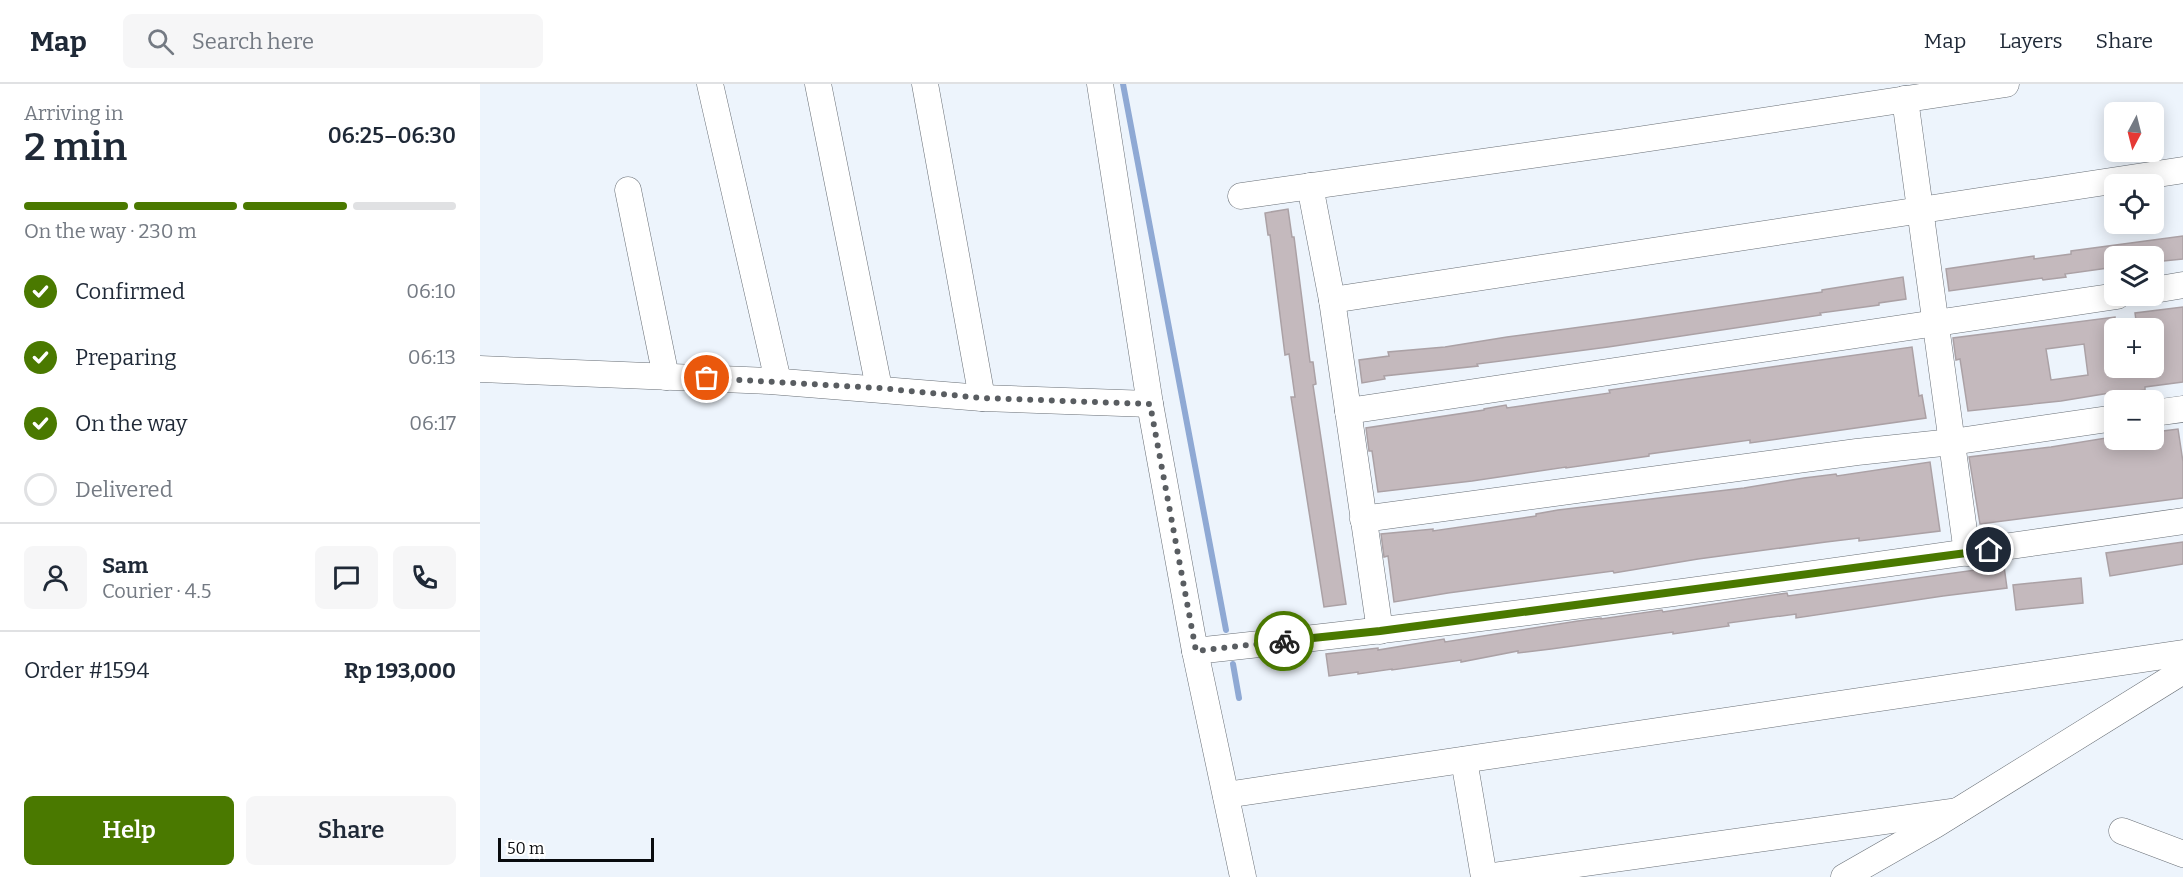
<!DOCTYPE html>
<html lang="en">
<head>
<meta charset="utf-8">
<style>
  body { margin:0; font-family:Bitter,serif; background:#f6f6f7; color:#1f2937; height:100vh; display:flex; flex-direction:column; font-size:22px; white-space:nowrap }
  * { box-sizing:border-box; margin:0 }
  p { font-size:20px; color:#747a83 }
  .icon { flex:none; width:33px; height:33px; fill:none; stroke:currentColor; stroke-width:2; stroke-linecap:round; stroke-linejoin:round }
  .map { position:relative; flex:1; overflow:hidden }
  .panel { display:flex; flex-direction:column; background:#fff; width:480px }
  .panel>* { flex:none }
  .needle { width:39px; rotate:187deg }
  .buttons { position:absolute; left:1624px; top:18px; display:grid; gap:12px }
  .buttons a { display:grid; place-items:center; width:60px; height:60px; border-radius:9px; background:#fff; box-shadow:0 3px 15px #0003; font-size:30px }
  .scale { position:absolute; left:18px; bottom:15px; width:156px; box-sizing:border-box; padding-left:6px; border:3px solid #090b0e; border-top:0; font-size:16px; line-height:21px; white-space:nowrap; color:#090b0e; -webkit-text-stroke:4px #fff; paint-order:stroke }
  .pin { position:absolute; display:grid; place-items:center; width:51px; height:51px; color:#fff; margin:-26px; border:3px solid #fff; border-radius:50%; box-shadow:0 2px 6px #0007 }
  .courier { position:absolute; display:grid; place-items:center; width:60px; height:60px; margin:-30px; border:4px solid #4a7900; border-radius:50%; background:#fff; color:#222; box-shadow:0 2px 8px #0007 }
  .summary em { font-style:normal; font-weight:600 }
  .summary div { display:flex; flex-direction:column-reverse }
  .summary { display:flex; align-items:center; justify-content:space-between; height:102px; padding:0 24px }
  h1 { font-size:39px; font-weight:600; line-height:45px }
  .bar { display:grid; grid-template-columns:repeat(4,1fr); gap:9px 6px; align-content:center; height:72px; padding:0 24px }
  .bar i { height:8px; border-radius:4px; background:#e0e1e3 }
  .bar .active { background:#4a7900 }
  .bar p { grid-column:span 4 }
  .line { display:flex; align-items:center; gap:15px; padding:0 24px; border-top:2px solid #e0e1e3 }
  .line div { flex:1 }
  .round { display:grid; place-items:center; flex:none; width:63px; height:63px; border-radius:9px; background:#f6f6f7 }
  ol { padding:0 24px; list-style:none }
  li { display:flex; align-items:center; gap:18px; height:66px }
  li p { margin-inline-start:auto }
  li .icon { padding:6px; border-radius:50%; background:#4a7900; color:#fff; stroke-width:4 }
  li:last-child { color:#747a83 }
  li i { width:33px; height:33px; border:3px solid #e0e1e3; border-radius:50% }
  .button { display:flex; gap:12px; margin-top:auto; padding:12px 24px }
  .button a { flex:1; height:69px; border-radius:9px; background:#4a7900; color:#fff; font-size:24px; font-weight:600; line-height:69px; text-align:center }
  .button a+a { background:#f6f6f7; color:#1f2937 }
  header { display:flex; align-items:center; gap:36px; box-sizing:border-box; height:84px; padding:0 30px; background:#fff; border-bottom:2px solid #e0e1e3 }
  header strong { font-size:28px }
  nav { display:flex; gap:33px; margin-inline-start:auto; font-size:21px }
  .search { width:420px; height:54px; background:#f6f6f7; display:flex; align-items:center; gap:15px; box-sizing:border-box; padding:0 21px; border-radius:9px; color:#747a83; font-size:22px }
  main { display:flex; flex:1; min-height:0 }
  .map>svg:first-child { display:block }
</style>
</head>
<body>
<header>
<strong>Map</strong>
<div class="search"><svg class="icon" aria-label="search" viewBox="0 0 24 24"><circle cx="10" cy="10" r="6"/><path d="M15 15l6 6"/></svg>Search here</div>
<nav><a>Map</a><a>Layers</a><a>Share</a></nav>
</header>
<main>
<section class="panel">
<div class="summary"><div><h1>2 min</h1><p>Arriving in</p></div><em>06:25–06:30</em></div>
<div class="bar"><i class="active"></i><i class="active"></i><i class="active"></i><i></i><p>On the way · 230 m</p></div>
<ol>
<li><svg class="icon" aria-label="check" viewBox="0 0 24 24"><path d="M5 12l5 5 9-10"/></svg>Confirmed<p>06:10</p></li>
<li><svg class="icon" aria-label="check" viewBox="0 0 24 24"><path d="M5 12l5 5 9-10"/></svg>Preparing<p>06:13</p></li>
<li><svg class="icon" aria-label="check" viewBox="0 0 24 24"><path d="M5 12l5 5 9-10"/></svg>On the way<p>06:17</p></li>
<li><i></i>Delivered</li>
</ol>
<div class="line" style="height:108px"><a class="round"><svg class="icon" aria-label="person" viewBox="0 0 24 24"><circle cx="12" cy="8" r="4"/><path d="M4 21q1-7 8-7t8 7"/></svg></a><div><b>Sam</b><p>Courier · 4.5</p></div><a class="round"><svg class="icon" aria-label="chat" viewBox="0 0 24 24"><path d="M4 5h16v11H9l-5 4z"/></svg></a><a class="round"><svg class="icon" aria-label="phone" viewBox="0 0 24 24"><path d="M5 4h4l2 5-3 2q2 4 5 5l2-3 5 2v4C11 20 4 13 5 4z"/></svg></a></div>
<div class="line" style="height:78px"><div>Order #1594</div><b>Rp 193,000</b></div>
<div class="button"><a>Help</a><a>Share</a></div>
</section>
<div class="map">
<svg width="1703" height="793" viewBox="0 0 1703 793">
  <rect width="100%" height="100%" fill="#edf4fc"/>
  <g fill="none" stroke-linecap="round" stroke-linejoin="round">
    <g stroke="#8fa9d4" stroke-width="6">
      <path d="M 643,0 L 746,546"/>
      <path d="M 753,580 L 759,614"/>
    </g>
  </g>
  <g fill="#c4b9bd" stroke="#aba1a5" stroke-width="1.5" fill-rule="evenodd">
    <path d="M 808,125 L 812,153 L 814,153 L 830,278 L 833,278 L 836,300 L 833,301 L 866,520 L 844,523 L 811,313 L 815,313 L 809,270 L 805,271 L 790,151 L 788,151 L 785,129 Z"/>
    <path d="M 1703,152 L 1703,175 L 1674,178 L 1674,172 L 1635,172 L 1635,183 L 1585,190 L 1586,193 L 1563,196 L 1562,194 L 1469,207 L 1466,185 L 1554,172 L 1554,175 L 1591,170 L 1591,167 Z"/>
    <path d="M 1423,193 L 1426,215 L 1399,219 L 1399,221 L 1340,229 L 1341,231 L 1128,263 L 997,280 L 998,282 L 904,292 L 905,295 L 882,299 L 879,276 L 909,272 L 908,268 L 965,263 L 1027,253 L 1152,236 L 1342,208 L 1342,206 Z"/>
    <path d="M 1703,223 L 1703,298 L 1665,303 L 1665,306 L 1642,309 L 1642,307 L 1581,317 L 1488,327 L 1480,275 L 1476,276 L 1473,254 L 1635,233 L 1635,287 L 1674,284 L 1674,244 L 1657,244 L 1655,229 ZM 1604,260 L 1608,291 L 1571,296 L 1566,265 Z"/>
    <path d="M 1432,263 L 1439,312 L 1442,311 L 1446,334 L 1270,359 L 1270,356 L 1169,370 L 1169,372 L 1086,384 L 1086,383 L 992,397 L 898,408 L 892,367 L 889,367 L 886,344 L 1004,326 L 1004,325 L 1026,321 L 1027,324 L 1067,318 L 1130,309 L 1129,306 Z"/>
    <path d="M 1698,345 L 1703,378 L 1703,414 L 1500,440 L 1489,373 L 1571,363 L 1632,353 L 1633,356 L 1676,356 L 1675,348 Z"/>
    <path d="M 1450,378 L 1460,447 L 1379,457 L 1379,454 L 1346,458 L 1218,475 L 1134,489 L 1133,487 L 968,509 L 914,518 L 908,472 L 904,473 L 901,450 L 953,445 L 953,447 L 1056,432 L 1056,430 L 1078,426 L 1264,404 L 1324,394 L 1356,390 L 1357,392 Z"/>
    <path d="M 1703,458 L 1703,480 L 1630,492 L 1626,469 Z"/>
    <path d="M 1524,482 L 1527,504 L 1463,512 L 1316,534 L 1316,530 L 1248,539 L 1249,542 L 1193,550 L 1193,548 L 1071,565 L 1038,569 L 1038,567 L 981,578 L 981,576 L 912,586 L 912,585 L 878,590 L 878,588 L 849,592 L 846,570 L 898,564 L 898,566 L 964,555 L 965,558 L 1098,537 L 1121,534 L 1121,535 L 1182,526 L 1183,528 L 1307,509 L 1308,512 Z"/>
    <path d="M 1601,494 L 1603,519 L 1536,526 L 1533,501 Z"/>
  </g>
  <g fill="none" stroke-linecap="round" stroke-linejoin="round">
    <g stroke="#696f76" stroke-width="27">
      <g id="minor">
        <path d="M 230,0 L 298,297"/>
        <path d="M 338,0 L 399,304"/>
        <path d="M 445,0 L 502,314"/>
        <path d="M 620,0 L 670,320 L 715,567 L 763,793"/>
        <path d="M 1425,15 L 1487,469"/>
        <path d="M 830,102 L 852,216 L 900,547"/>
        <path d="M 148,106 L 186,293"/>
        <path d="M 761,112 L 1144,58 L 1526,0"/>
        <path d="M 1674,206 L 1703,201"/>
        <path d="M 852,216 L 1703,86"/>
        <path d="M 0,285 L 290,297 L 502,314 L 670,320"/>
        <path d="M 868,327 L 1637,212"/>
        <path d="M 1674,329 L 1703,325"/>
        <path d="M 883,435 L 1377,368 L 1472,358 L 1635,334"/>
        <path d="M 715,567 C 1046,532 1375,485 1703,437"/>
        <path d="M 984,676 L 1004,793"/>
        <path d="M 746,711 L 1703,569"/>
        <path d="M 1642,747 L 1703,770"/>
        <path d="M 1005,793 L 1477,727"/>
        <path d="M 1364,793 L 1455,741 L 1703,587"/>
      </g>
    </g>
    <use href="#minor" stroke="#fff" stroke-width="26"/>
  </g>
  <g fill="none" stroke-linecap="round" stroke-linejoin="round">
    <path stroke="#595d61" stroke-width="6" stroke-dasharray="0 10.8" d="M 227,294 L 399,304 L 502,314 L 670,320 L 716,567 L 804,557"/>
    <path stroke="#4a7900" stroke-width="8" d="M 804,557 L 900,547 L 1509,466"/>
  </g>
</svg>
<div class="buttons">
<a><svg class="needle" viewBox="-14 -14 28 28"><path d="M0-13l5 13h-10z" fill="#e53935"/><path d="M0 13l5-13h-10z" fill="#747a83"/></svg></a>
<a><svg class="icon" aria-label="locate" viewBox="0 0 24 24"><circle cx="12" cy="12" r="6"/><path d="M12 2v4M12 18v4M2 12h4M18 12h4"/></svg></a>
<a><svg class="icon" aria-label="layers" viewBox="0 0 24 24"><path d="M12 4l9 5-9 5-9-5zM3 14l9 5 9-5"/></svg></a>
<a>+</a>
<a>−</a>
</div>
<div class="scale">50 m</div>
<div class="pin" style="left:227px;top:294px;background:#ea580c"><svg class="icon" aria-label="bag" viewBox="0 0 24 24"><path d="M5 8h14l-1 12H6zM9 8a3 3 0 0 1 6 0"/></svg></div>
<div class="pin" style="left:1509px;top:466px;background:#1f2937"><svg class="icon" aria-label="home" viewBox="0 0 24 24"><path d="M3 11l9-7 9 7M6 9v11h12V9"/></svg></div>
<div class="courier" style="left:804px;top:557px"><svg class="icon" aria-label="bike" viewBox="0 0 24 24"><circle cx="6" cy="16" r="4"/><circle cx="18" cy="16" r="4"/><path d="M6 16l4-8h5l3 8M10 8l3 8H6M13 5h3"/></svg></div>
</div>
</main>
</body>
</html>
